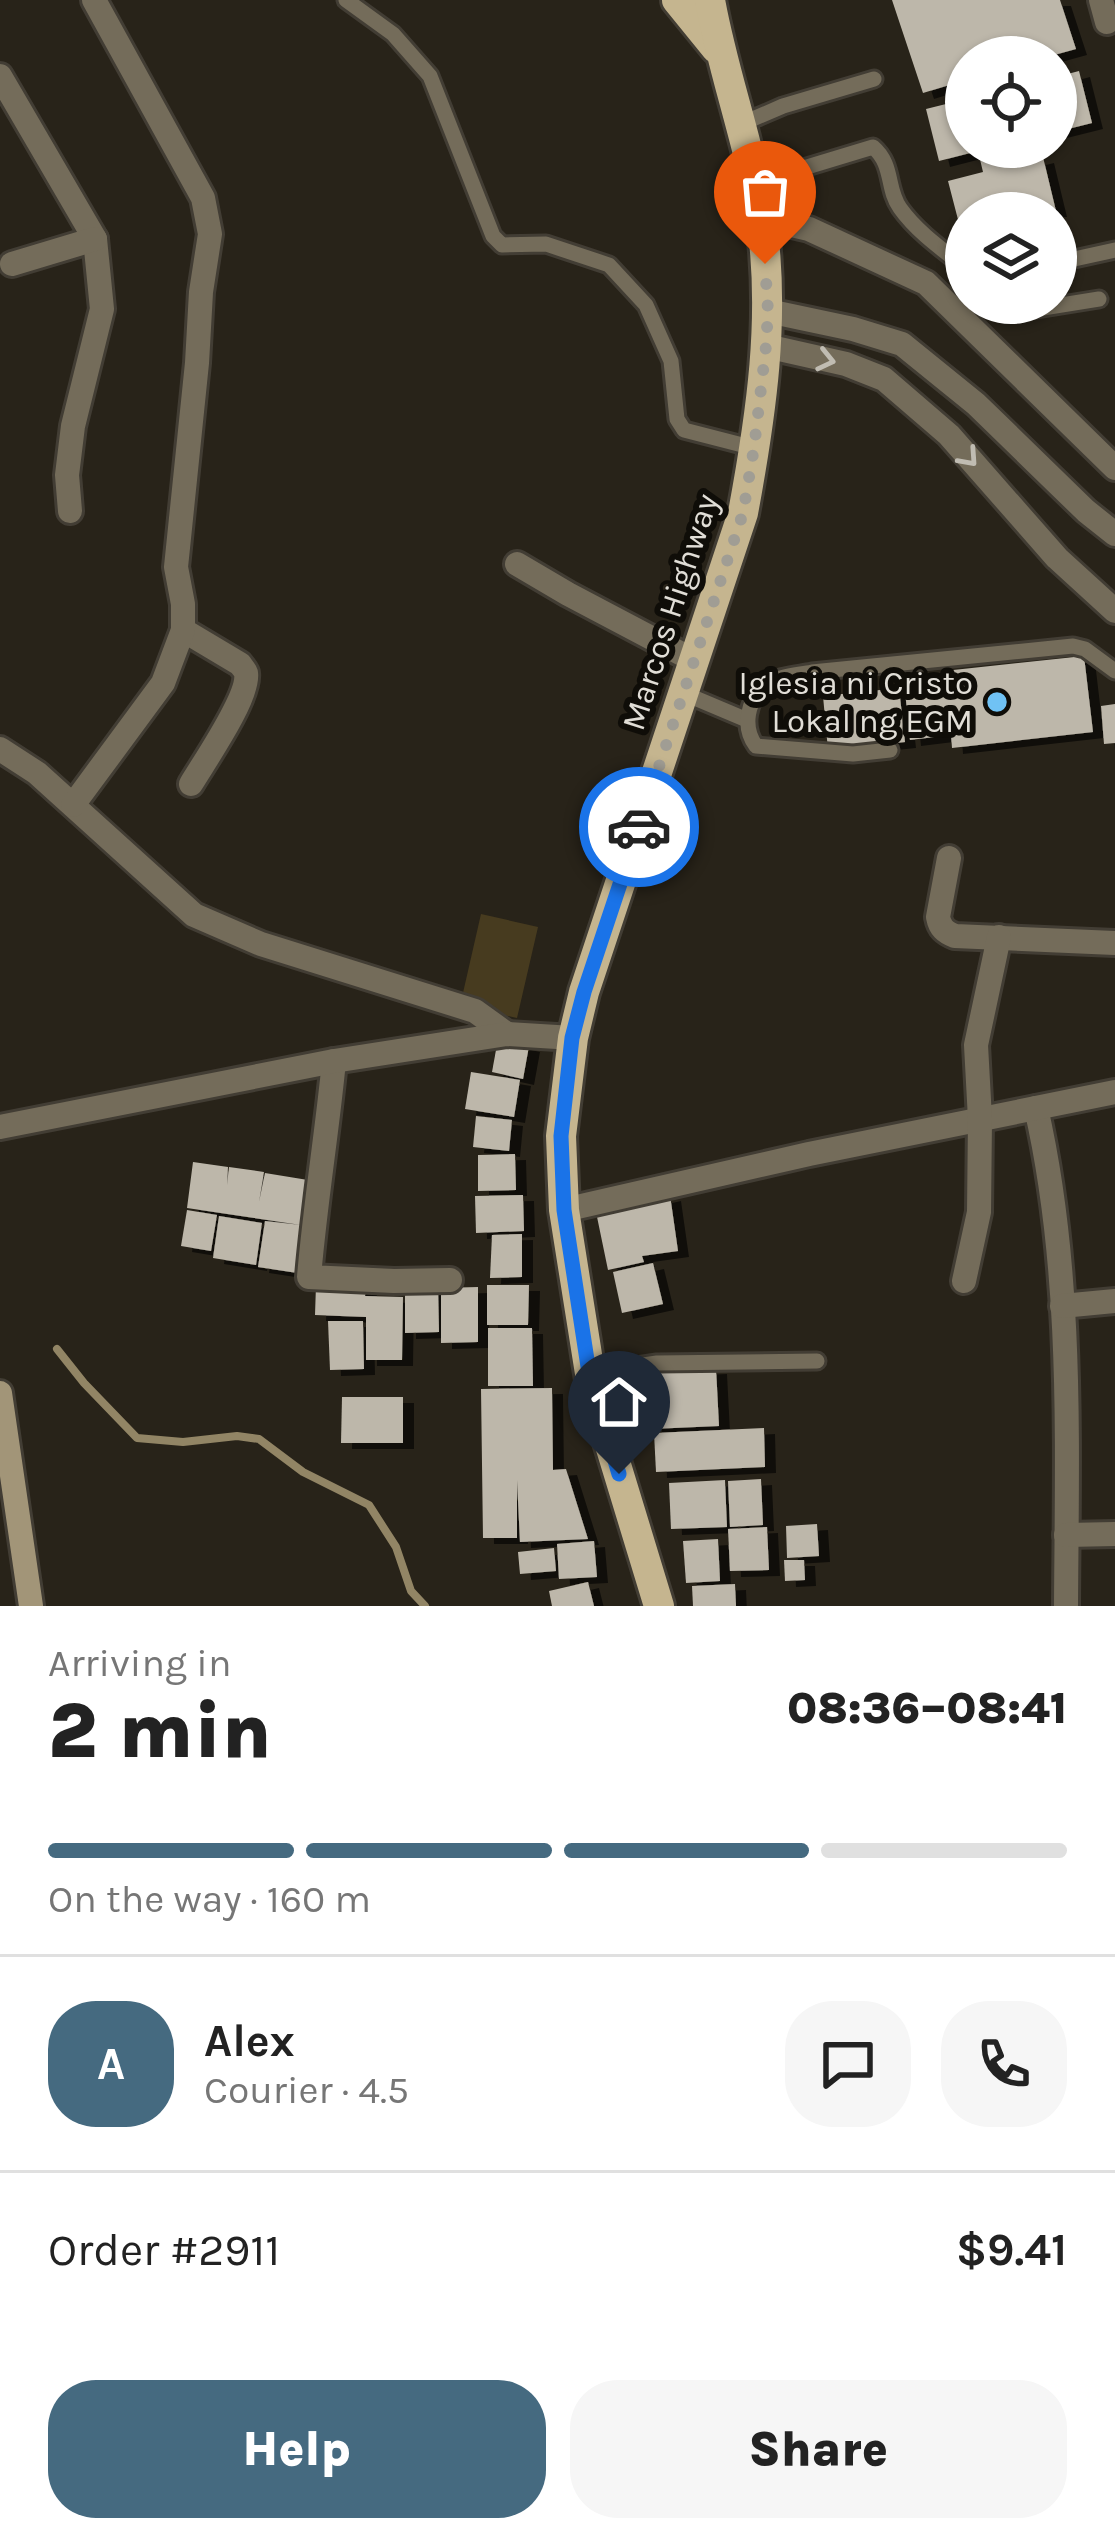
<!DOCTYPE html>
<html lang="en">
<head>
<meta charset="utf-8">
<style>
  body { margin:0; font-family:Karla,sans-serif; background:#f6f6f6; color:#222; height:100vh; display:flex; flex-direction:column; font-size:45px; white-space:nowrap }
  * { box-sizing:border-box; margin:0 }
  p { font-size:39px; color:#767676 }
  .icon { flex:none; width:66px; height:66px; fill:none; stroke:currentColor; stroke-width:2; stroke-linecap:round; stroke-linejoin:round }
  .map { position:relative; height:1606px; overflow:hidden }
  .drawer { display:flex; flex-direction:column; background:#fff; flex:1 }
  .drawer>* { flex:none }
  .buttons { position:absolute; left:945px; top:36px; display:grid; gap:24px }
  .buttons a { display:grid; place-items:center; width:132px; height:132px; border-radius:50%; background:#fff; box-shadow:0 3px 9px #0004; font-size:60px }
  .pin { position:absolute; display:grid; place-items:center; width:102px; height:102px; color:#fff; margin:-123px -51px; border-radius:50% 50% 50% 0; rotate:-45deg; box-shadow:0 0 12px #0007 }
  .pin .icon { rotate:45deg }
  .courier { position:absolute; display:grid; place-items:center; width:120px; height:120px; margin:-60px; border:9px solid #1a73e8; border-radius:50%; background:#fff; color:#222; box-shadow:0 3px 15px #0007 }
  .summary em { font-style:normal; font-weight:800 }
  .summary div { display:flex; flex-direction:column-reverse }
  .summary { display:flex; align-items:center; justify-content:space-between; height:204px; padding:0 48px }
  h1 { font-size:78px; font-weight:800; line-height:90px }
  .bar { display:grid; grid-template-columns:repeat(4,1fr); gap:18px 12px; align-content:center; height:144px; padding:0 48px }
  .bar i { height:15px; border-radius:9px; background:#e0e0e0 }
  .bar .on { background:#456a80 }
  .bar p { grid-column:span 4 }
  .line { display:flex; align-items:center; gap:30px; padding:0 48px; border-top:3px solid #e0e0e0 }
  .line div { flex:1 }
  .round { display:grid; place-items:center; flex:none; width:126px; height:126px; border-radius:48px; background:#f6f6f6 }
  .action { display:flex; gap:24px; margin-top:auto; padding:24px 48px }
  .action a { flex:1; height:138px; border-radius:48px; background:#456a80; color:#fff; font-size:48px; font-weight:800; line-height:138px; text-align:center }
  .action a+a { background:#f6f6f6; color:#222 }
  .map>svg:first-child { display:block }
</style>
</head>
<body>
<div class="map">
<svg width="1115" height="1606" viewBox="0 0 1115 1606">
  <defs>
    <filter id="shadow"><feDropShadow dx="11" dy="6" stdDeviation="0" flood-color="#0009"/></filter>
  </defs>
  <rect width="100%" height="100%" fill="#282319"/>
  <path fill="#473b1f" d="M 481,914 L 538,927 L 517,1018 L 460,1006 Z"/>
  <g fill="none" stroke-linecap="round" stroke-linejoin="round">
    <path stroke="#928565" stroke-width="8" d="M 57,1349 L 84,1383 L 137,1438 L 183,1442 L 237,1436 L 259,1439 L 303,1472 L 369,1505 L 396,1547 L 411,1591 L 425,1606"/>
  </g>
  <g fill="#bdb7aa" filter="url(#shadow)">
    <path d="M 892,0 L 1060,0 L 1076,49 L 1047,57 L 966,57 L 966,80 L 923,93 Z"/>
    <path d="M 1079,71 L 1092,123 L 1056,132 L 1056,77 Z"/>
    <path d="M 966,99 L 966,147 L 1009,147 L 1014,164 L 1043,157 L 1056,211 L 966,213 L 966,234 L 962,235 L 948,181 L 983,172 L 978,151 L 939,161 L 926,109 Z"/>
    <path d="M 1084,656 L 1093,732 L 952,748 L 951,735 L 910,740 L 905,691 L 946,687 L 944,671 Z"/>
    <path d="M 899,688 L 905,742 L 828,750 L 823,696 Z"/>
    <path d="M 1115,704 L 1115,743 L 1104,744 L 1101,706 Z"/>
    <path d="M 498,1039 L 529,1046 L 523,1079 L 492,1072 Z"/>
    <path d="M 471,1072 L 520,1080 L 514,1117 L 465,1109 Z"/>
    <path d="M 476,1116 L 512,1120 L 509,1151 L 473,1147 Z"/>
    <path d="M 515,1154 L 516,1190 L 478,1191 L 478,1155 Z"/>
    <path d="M 193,1162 L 228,1167 L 227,1185 L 229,1167 L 264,1172 L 259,1202 L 265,1173 L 314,1181 L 304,1274 L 258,1267 L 265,1221 L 301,1225 L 187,1208 Z"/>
    <path d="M 523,1195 L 524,1231 L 476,1233 L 475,1196 Z"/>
    <path d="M 670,1195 L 678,1251 L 642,1256 L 644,1262 L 608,1270 L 596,1212 Z"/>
    <path d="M 187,1210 L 217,1215 L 211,1251 L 181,1246 Z"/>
    <path d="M 219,1216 L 262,1223 L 256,1265 L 213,1258 Z"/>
    <path d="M 522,1234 L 522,1277 L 490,1278 L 492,1235 Z"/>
    <path d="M 653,1263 L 663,1304 L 622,1313 L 613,1272 Z"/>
    <path d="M 438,1284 L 439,1332 L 405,1333 L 405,1285 Z"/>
    <path d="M 316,1285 L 366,1288 L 365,1296 L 403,1297 L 402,1360 L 366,1360 L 366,1317 L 315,1315 Z"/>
    <path d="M 487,1285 L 529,1285 L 528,1325 L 487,1325 Z"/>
    <path d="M 478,1287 L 478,1342 L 441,1343 L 441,1288 Z"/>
    <path d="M 328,1321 L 363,1321 L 364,1369 L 330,1370 Z"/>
    <path d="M 488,1328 L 532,1328 L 533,1386 L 488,1386 Z"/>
    <path d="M 716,1368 L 719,1426 L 651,1429 L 648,1371 Z"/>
    <path d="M 552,1388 L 553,1470 L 566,1469 L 588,1539 L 520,1542 L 517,1480 L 517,1538 L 483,1538 L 481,1389 Z"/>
    <path d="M 342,1397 L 403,1397 L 403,1443 L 341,1443 Z"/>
    <path d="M 764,1428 L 765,1467 L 656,1472 L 654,1433 Z"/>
    <path d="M 761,1479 L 763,1525 L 730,1527 L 728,1481 Z"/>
    <path d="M 725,1480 L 727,1527 L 671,1529 L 669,1483 Z"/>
    <path d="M 817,1524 L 819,1556 L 787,1558 L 786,1526 Z"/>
    <path d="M 767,1527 L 769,1570 L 730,1571 L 728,1529 Z"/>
    <path d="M 718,1539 L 720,1581 L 686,1583 L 683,1541 Z"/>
    <path d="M 594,1541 L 597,1577 L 559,1579 L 557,1544 Z"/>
    <path d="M 554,1548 L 556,1571 L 520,1574 L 518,1552 Z"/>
    <path d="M 784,1560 L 804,1560 L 805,1580 L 785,1581 Z"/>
    <path d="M 588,1582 L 594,1606 L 552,1606 L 549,1591 Z"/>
    <path d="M 735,1584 L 736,1606 L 693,1606 L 692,1586 Z"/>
  </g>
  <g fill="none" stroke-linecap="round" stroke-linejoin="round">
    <g stroke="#423d34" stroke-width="21">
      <g id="lane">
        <path d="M 346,0 L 393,34 L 430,76 L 493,236 L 502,245 L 546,244 L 609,265 L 646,305 L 671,361 L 677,419 L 684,430 L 754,448"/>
        <path d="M 739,125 L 783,106 L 874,79"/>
        <path d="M 754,183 L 873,147 C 894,165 886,188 900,208 C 917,232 943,250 966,268"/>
        <path d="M 1056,263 L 1115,250"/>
        <path d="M 1007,303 L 1018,312 L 1099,299"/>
        <path d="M 683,693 L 747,720"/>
        <path d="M 890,750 L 853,754 L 756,746 C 742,727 747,701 765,685 C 777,676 798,675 812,672 L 1073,646 L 1085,649 L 1115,671"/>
        <path d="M 589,1373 L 657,1363 L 817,1361"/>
      </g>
    </g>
    <g stroke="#423d34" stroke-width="30">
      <g id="street">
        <path d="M 1101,0 L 1107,22"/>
        <path d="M 0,76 L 95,239 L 102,309 L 73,426 L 67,475 L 70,511"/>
        <path d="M 761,218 L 809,229 L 926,283 L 1115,468"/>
        <path d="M 12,264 L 95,239"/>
        <path d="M 768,311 L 853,329 L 902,344 L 976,404 L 1086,511 L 1115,534"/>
        <path d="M 766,346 L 846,364 L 884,379 L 949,435 L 1057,558 L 1115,611"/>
        <path d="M 517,564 L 568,594 L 695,661"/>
        <path d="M 183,630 L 240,664 C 242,667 245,670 246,673 C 250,696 204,762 191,784"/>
        <path d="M 0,749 L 37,773 L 194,915 L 261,944 L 475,1011 L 507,1034"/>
        <path d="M 73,805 L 163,683 L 183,630 L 183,604 L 176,567 L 197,363 L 201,292 L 210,234 L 203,198 L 94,0"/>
        <path d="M 949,858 L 938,917 C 940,928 945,932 955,936 L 1115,943"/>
        <path d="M 334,1061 C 327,1133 315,1205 309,1277 L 394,1281 L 450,1280"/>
        <path d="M 1036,1108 C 1073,1270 1067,1440 1066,1606"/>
        <path d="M 0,1127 L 334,1061 L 507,1034 L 573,1038"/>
        <path d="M 564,1210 L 809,1154 L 1115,1092"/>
        <path d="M 964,1281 L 979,1212 L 980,1119 L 976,1045 L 999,937"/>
        <path d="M 1062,1306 L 1115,1301"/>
        <path d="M 1066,1535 L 1115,1534"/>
      </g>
    </g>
    <g stroke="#423d34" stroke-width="30">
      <path id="secondary" d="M 0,1393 L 31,1606"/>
    </g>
    <g stroke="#423d34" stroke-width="36">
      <g id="primary">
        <path d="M 677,0 L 716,48"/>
        <path d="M 659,1606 L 592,1386 L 564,1210 L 561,1136 L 573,1038 L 584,992 L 743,513 C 761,416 776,316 761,217 C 750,144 723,73 710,0"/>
      </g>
    </g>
    <use href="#lane" stroke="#746c5a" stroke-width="15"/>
    <use href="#street" stroke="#746c5a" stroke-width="24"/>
    <use href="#secondary" stroke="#a29578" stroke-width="24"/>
    <use href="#primary" stroke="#c5b58f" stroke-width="30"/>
  </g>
  <defs><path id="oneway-chevron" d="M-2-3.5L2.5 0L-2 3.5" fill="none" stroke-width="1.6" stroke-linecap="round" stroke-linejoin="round" transform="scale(3)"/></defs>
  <g stroke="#c0bcb2">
    <use href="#oneway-chevron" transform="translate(826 360) rotate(13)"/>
    <use href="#oneway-chevron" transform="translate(969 458) rotate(48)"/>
  </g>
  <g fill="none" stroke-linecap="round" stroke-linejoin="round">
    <path stroke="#a09d94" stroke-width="12" stroke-dasharray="0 21.6" d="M 639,827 L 743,513 L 754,448 L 766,346 L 768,311 L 765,264"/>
    <path stroke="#1a73e8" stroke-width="15" d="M 619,1474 L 589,1373 L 564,1210 L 561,1136 L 572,1038 L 584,992 L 639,827"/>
  </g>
  <circle fill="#70c2f4" stroke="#0f0d08" stroke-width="4.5" cx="997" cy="702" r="12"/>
  <g text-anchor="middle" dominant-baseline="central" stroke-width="12" stroke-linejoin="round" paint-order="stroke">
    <g font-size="33" fill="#e1ded7" stroke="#0f0d08">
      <text transform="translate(670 612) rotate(-72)">Marcos Highway</text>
    </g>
    <g font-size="33" fill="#e1ded7" stroke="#0f0d08" text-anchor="end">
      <text x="973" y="683">Iglesia ni Cristo<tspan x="973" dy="38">Lokal ng EGM</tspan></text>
    </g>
  </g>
</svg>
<div class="buttons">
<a><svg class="icon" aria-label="locate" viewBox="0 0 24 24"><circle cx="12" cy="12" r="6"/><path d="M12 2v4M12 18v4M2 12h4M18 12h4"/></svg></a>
<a><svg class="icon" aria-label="layers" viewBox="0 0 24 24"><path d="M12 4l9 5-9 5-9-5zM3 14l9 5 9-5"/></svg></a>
</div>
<div class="pin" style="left:765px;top:264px;background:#ea580c"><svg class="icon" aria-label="bag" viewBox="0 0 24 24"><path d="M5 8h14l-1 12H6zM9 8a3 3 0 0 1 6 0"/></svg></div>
<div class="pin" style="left:619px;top:1474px;background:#1f2937"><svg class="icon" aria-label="home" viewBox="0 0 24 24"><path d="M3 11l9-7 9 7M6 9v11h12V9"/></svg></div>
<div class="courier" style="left:639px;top:827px"><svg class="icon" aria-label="car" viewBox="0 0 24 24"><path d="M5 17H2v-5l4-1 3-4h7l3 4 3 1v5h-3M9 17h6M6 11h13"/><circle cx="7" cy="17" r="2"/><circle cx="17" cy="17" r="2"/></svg></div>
</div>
<section class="drawer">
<div class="summary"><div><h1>2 min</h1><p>Arriving in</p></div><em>08:36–08:41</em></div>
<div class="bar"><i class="on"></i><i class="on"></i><i class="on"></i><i></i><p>On the way · 160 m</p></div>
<div class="line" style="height:216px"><b class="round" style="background:#456a80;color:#fff">A</b><div><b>Alex</b><p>Courier · 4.5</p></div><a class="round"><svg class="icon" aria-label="chat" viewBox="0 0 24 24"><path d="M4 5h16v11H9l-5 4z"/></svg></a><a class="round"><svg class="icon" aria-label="phone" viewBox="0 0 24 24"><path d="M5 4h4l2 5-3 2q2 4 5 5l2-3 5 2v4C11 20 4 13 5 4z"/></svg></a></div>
<div class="line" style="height:156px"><div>Order #2911</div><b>$9.41</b></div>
<div class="action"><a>Help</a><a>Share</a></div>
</section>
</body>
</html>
